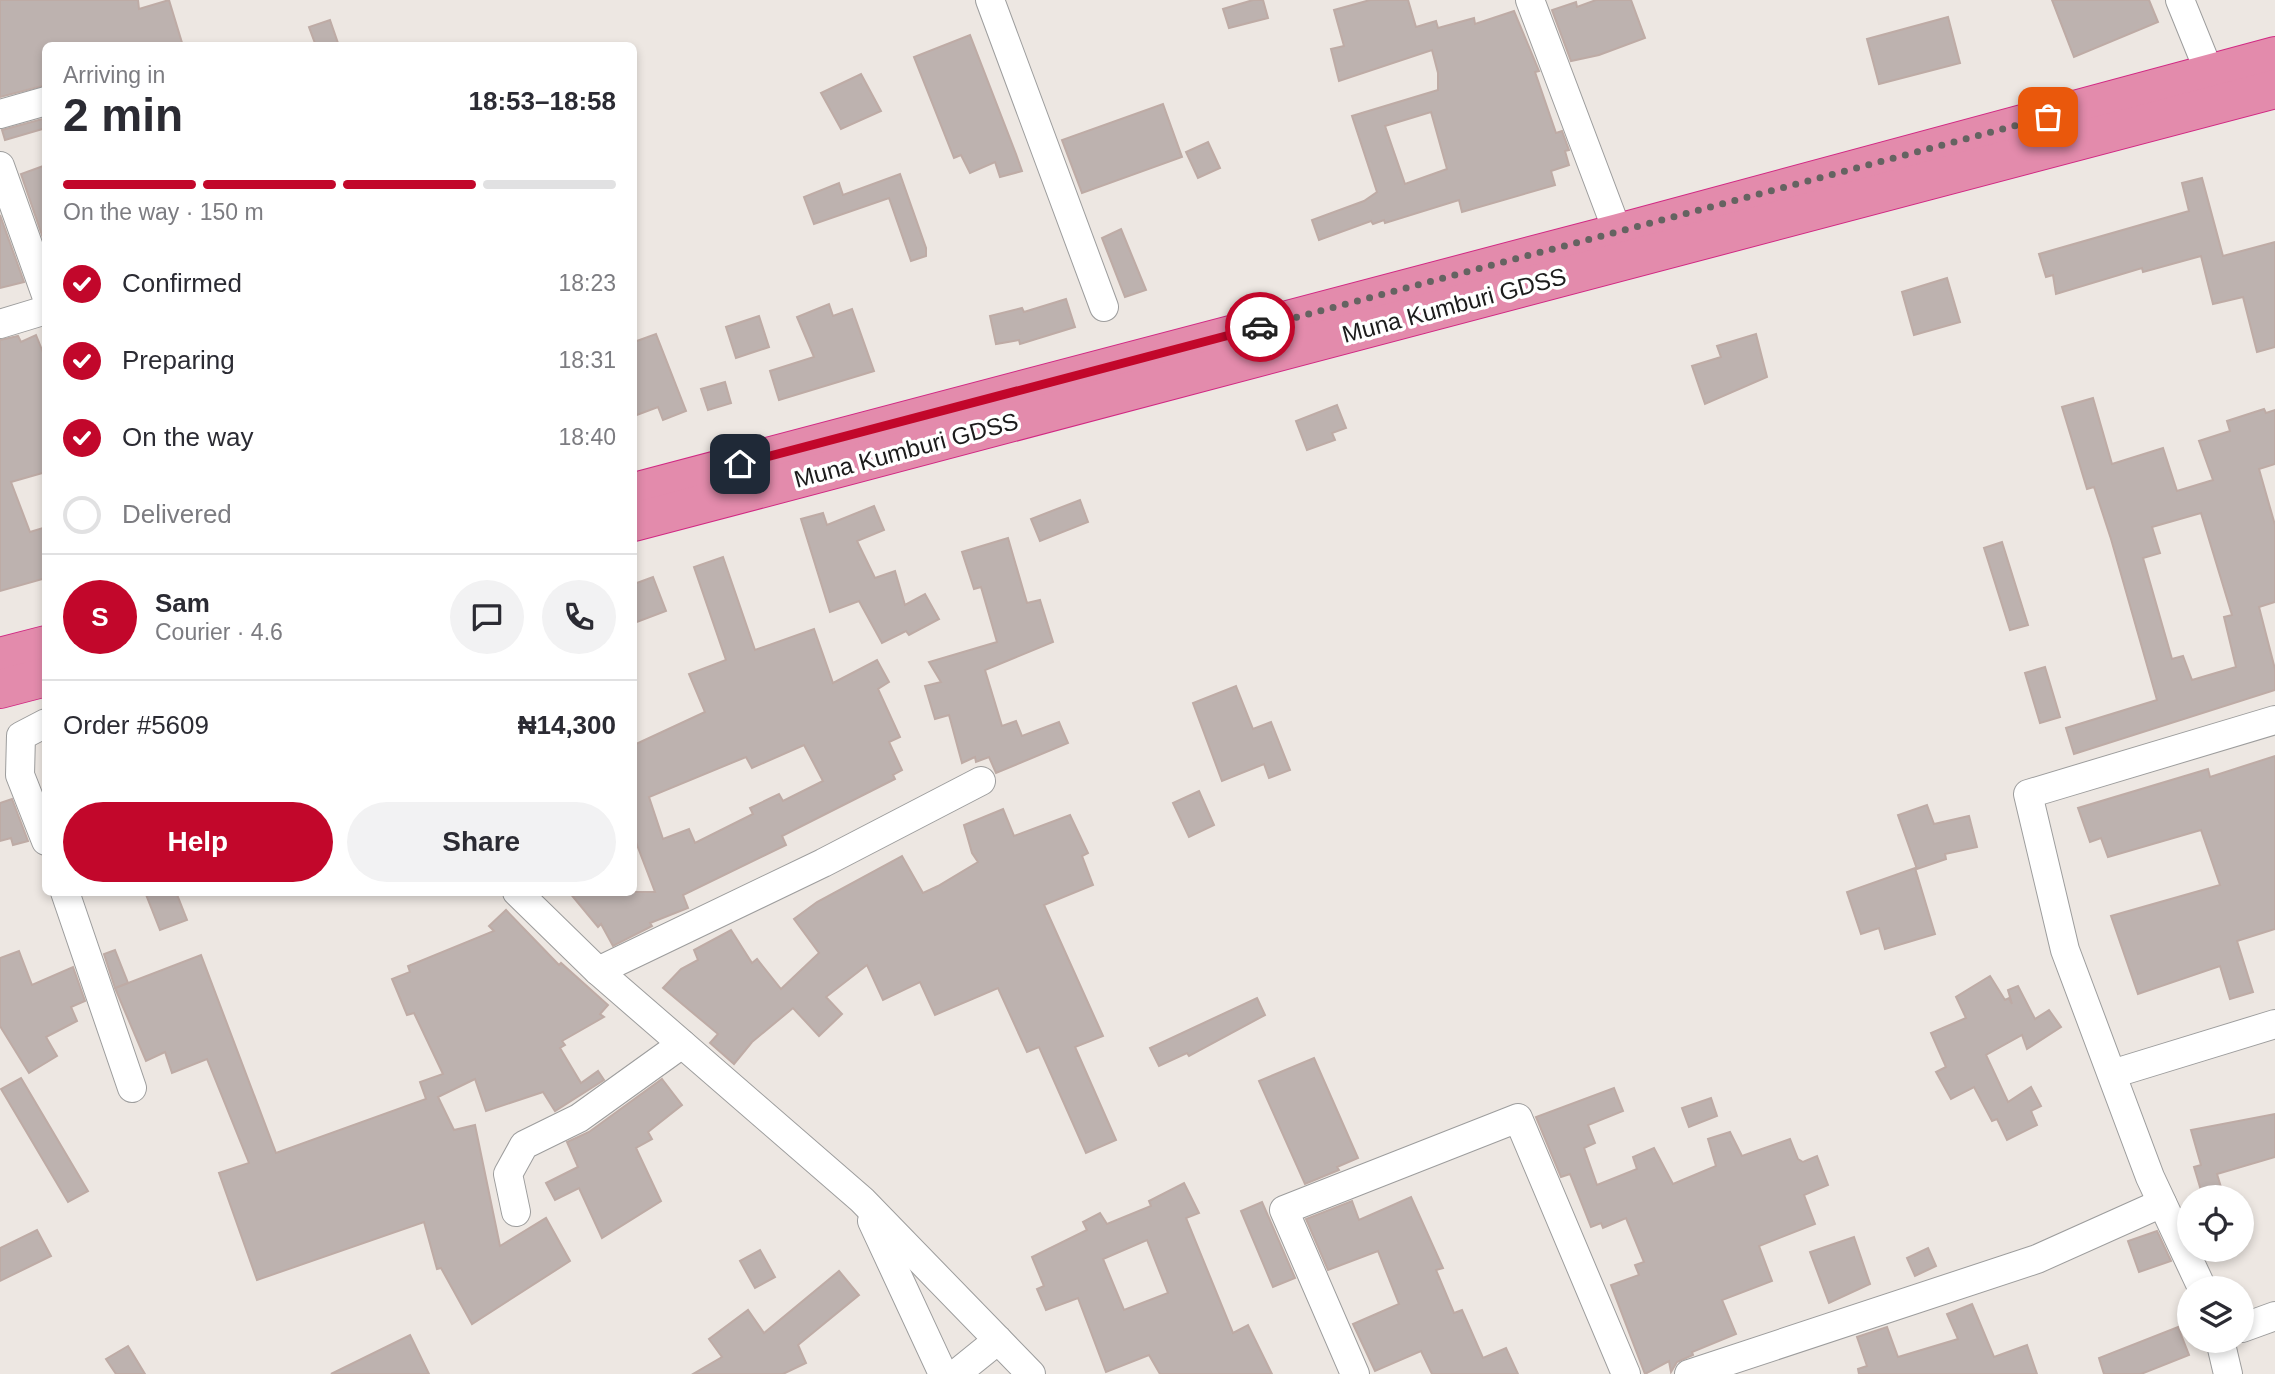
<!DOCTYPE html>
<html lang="en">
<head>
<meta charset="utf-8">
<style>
  body { margin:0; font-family:Arial,sans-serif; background:#f2f2f3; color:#2b2b33; height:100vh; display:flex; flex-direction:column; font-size:26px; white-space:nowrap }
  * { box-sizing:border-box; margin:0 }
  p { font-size:23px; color:#7c7c81 }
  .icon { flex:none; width:38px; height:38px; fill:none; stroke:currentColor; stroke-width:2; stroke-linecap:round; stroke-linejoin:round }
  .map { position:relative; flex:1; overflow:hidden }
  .sheet { position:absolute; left:42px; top:42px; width:595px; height:854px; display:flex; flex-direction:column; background:#fff; border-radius:10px; box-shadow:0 4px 10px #0003 }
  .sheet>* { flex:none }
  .buttons { position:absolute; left:2177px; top:1185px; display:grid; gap:14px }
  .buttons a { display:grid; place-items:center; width:77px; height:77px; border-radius:50%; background:#fff; box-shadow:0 4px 10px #0003; font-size:35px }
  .pin { position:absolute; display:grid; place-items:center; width:60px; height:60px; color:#fff; margin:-30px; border-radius:14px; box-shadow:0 4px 10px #0006 }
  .courier { position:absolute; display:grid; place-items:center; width:70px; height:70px; margin:-35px; border:5px solid #c2072b; border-radius:50%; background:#fff; color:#222; box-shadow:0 2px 9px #0007 }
  .head em { font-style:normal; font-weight:700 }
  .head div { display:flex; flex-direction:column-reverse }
  .head { display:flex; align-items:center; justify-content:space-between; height:119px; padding:0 21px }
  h1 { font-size:46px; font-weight:700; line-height:52px }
  .bar { display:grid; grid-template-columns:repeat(4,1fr); gap:10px 7px; align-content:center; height:84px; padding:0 21px }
  .bar i { height:9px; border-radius:5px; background:#e1e1e2 }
  .bar .active { background:#c2072b }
  .bar p { grid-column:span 4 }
  .line { display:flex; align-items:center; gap:18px; padding:0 21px; border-top:2px solid #e1e1e2 }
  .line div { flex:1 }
  .round { display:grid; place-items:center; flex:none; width:74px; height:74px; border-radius:37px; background:#f2f2f3 }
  ol { padding:0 21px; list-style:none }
  li { display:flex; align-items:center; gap:21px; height:77px }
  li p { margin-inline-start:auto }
  li .icon { padding:7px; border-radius:50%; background:#c2072b; color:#fff; stroke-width:4 }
  li:last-child { color:#7c7c81 }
  li i { width:38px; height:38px; border:4px solid #e1e1e2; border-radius:50% }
  .button { display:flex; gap:14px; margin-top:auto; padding:14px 21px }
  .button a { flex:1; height:80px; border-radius:42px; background:#c2072b; color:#fff; font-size:28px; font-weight:700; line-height:80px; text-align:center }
  .button a+a { background:#f2f2f3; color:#2b2b33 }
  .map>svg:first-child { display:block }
</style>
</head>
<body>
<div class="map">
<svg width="2275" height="1374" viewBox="0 0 2275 1374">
  <rect width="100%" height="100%" fill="#ede7e2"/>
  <g fill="#bdb2af" stroke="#beaba5" stroke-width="2" fill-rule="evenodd">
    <path d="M 0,0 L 138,0 L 139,9 L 169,0 L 183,46 L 46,46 L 46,85 L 0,97 Z"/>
    <path d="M 1253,0 L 1263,0 L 1268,18 L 1229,28 L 1223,9 Z"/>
    <path d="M 1370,0 L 1408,0 L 1416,27 L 1436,21 L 1438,28 L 1474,18 L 1475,24 L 1514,11 L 1539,71 L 1535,72 L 1556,133 L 1562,131 L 1569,150 L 1565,151 L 1569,165 L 1551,171 L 1555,185 L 1462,212 L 1459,200 L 1385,223 L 1384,220 L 1373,224 L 1371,221 L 1319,240 L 1312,220 L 1364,201 L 1377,192 L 1352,116 L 1438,90 L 1438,73 L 1432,50 L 1339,81 L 1331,49 L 1344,46 L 1334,10 ZM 1431,112 L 1447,169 L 1405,184 L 1385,126 Z"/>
    <path d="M 1596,0 L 1631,0 L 1645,38 L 1599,55 L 1571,61 L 1552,10 L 1576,2 L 1577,7 Z"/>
    <path d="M 2052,0 L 2149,0 L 2158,22 L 2074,57 Z"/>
    <path d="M 1948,17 L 1960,63 L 1879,84 L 1867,39 Z"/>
    <path d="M 330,20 L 339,46 L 316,46 L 309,27 Z"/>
    <path d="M 970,35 L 1016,154 L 1022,171 L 1000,177 L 995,162 L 970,173 L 961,155 L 954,158 L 914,57 Z"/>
    <path d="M 861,74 L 881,111 L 841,129 L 821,93 Z"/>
    <path d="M 1163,104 L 1182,157 L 1082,193 L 1062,140 Z"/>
    <path d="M 46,118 L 46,128 L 5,140 L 2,130 Z"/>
    <path d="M 1208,142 L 1220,168 L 1198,178 L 1186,152 Z"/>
    <path d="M 46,165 L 46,241 L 44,241 L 21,174 Z"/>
    <path d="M 900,174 L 926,248 L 926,256 L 911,261 L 889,198 L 814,224 L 804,197 L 839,183 L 843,195 Z"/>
    <path d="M 2202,178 L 2223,256 L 2275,242 L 2275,347 L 2257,352 L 2243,297 L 2213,304 L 2201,256 L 2143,272 L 2142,268 L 2056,294 L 2053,275 L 2046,277 L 2039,254 L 2189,211 L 2182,183 Z"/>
    <path d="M 0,215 L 24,282 L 0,288 Z"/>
    <path d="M 1121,229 L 1146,290 L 1125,297 L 1102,238 Z"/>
    <path d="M 1947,278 L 1960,322 L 1914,335 L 1902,292 Z"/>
    <path d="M 1066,299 L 1075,327 L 1020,344 L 1019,340 L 996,344 L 990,316 L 1022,308 L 1024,312 Z"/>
    <path d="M 829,304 L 833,316 L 852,309 L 874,371 L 779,400 L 770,371 L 814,357 L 797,317 Z"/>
    <path d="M 759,316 L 769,347 L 736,358 L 726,327 Z"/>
    <path d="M 656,334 L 686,411 L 663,420 L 658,407 L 634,416 L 634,342 Z"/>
    <path d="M 1756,334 L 1767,377 L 1705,404 L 1692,366 L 1721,357 L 1717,346 Z"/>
    <path d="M 36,335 L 46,360 L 46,472 L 11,482 L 30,532 L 46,527 L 46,578 L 0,591 L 0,340 L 18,336 L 21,342 Z"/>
    <path d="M 725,382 L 731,403 L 708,410 L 701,389 Z"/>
    <path d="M 2093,398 L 2112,464 L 2163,448 L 2177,491 L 2213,480 L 2199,441 L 2230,431 L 2227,421 L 2264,409 L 2266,413 L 2275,410 L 2275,464 L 2259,469 L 2275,525 L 2275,602 L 2259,607 L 2275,669 L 2275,690 L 2074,754 L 2066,728 L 2157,700 L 2111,539 L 2094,487 L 2087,489 L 2062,407 ZM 2201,513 L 2232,615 L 2224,617 L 2236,667 L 2192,680 L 2183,656 L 2172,659 L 2143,558 L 2160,553 L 2152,527 Z"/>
    <path d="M 1337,405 L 1346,428 L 1332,433 L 1335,440 L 1307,450 L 1296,421 Z"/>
    <path d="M 1080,500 L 1088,522 L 1040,541 L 1031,519 Z"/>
    <path d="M 874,506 L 884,530 L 857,541 L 875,578 L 895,571 L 905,605 L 925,594 L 939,619 L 909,635 L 906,631 L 882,643 L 859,601 L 830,612 L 801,519 L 823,513 L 827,525 Z"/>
    <path d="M 1008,538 L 1027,603 L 1040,600 L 1053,642 L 985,670 L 1002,726 L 1016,721 L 1022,736 L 1059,722 L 1068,743 L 996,773 L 989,757 L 976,762 L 975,757 L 962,763 L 949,715 L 935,719 L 925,686 L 941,682 L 929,662 L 997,642 L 981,587 L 974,589 L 962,552 Z"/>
    <path d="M 2002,542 L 2028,625 L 2010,630 L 1984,548 Z"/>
    <path d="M 723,557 L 755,650 L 814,629 L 833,683 L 877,660 L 889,682 L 878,689 L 900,737 L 889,742 L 902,770 L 893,775 L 895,779 L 782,836 L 786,845 L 683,895 L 688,908 L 650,923 L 652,926 L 613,946 L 601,924 L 598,927 L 569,892 L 655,892 L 634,837 L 634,745 L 705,712 L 689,674 L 726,660 L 694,567 ZM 804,745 L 823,781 L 783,801 L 779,794 L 750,808 L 753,814 L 695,843 L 689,829 L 663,839 L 649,797 L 746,757 L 752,768 Z"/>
    <path d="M 653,577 L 666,611 L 634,623 L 634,584 Z"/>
    <path d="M 2045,667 L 2060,717 L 2040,723 L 2025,673 Z"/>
    <path d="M 1236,686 L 1253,729 L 1271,722 L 1290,770 L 1269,778 L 1264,764 L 1222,781 L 1193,703 Z"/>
    <path d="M 2275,756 L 2275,929 L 2237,941 L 2253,992 L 2230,999 L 2220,966 L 2138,994 L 2111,916 L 2220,885 L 2201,830 L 2108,857 L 2101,838 L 2090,842 L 2078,808 L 2208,769 L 2210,777 Z"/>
    <path d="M 1199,791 L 1214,825 L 1189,837 L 1173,803 Z"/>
    <path d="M 12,799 L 28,841 L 13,845 L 11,838 L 0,841 L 0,803 Z"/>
    <path d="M 1927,805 L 1934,824 L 1969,816 L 1977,847 L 1945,854 L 1946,859 L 1917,869 L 1898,815 Z"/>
    <path d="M 1003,809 L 1014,836 L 1070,815 L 1088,853 L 1082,856 L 1093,885 L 1044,905 L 1103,1036 L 1075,1047 L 1116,1140 L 1086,1153 L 1039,1047 L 1027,1052 L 998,988 L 935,1015 L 920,982 L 883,1000 L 867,965 L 826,997 L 842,1014 L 819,1036 L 793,1008 L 752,1042 L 734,1064 L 710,1043 L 718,1034 L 663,988 L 681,969 L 698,960 L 694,950 L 731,930 L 752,963 L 757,959 L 781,989 L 819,953 L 794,919 L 817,902 L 902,856 L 923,893 L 938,886 L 978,862 L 972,853 L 964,825 Z"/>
    <path d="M 1915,868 L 1935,934 L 1885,949 L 1879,928 L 1861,934 L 1847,892 Z"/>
    <path d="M 145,892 L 176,892 L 187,920 L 160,930 Z"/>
    <path d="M 506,910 L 559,965 L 561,963 L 608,1005 L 600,1014 L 604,1017 L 562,1041 L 565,1045 L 560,1048 L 581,1083 L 598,1071 L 604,1080 L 555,1111 L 543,1092 L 486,1111 L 475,1079 L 438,1097 L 454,1130 L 475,1125 L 500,1246 L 546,1218 L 570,1261 L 472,1324 L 441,1268 L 437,1269 L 424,1222 L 257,1280 L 219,1173 L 249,1163 L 207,1059 L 172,1073 L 165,1052 L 146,1061 L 115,988 L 201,955 L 276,1153 L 426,1099 L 420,1082 L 443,1074 L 414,1013 L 407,1015 L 392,979 L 410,972 L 408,966 L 494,931 L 489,926 Z"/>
    <path d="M 115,950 L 128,983 L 115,988 L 104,954 Z"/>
    <path d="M 19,951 L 32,985 L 73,967 L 85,1001 L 71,1007 L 77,1021 L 46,1037 L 57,1056 L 29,1073 L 0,1026 L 0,958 Z"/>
    <path d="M 1990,976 L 2005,1000 L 2009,998 L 2012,1004 L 2008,990 L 2018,986 L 2035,1019 L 2049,1010 L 2061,1027 L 2027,1049 L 2022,1035 L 1986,1055 L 2008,1102 L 2031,1087 L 2041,1106 L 2031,1111 L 2037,1125 L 2007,1140 L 1997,1119 L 1992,1121 L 1974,1087 L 1951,1099 L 1936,1072 L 1946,1067 L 1931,1033 L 1966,1018 L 1956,997 Z"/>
    <path d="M 1257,998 L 1265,1015 L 1189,1056 L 1187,1053 L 1159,1066 L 1150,1048 Z"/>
    <path d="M 1314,1058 L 1358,1158 L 1337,1167 L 1339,1170 L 1305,1184 L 1259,1081 Z"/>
    <path d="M 21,1078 L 88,1191 L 68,1202 L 1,1089 Z"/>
    <path d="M 662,1079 L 682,1105 L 648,1132 L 652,1139 L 636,1148 L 661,1201 L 602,1238 L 579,1188 L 555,1200 L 546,1183 L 578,1167 L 567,1142 L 589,1132 Z"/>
    <path d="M 1614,1088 L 1623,1111 L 1588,1125 L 1595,1143 L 1584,1148 L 1597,1185 L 1637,1169 L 1633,1157 L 1654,1148 L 1673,1184 L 1716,1166 L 1708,1139 L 1730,1132 L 1742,1156 L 1790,1139 L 1798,1159 L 1803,1162 L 1817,1156 L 1828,1185 L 1804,1195 L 1815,1224 L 1759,1246 L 1772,1281 L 1722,1300 L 1736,1334 L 1692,1352 L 1693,1355 L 1677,1362 L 1671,1372 L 1669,1361 L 1645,1374 L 1611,1285 L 1639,1275 L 1635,1265 L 1644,1262 L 1626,1218 L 1603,1228 L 1601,1223 L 1591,1227 L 1570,1174 L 1561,1177 L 1536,1117 Z"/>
    <path d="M 1711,1098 L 1717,1116 L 1689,1127 L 1682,1108 Z"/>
    <path d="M 2275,1114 L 2275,1157 L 2217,1174 L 2224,1197 L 2203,1197 L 2194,1167 L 2201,1165 L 2191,1130 Z"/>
    <path d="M 1184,1183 L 1199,1213 L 1186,1218 L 1233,1333 L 1248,1325 L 1272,1374 L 1160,1374 L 1149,1355 L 1106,1372 L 1078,1298 L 1046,1310 L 1037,1289 L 1044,1286 L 1032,1257 L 1087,1230 L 1083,1222 L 1100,1213 L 1107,1224 L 1151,1206 L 1149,1201 ZM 1147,1240 L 1168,1293 L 1124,1310 L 1103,1259 Z"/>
    <path d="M 1411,1197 L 1443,1268 L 1436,1270 L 1454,1313 L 1462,1310 L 1483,1358 L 1506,1348 L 1518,1374 L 1432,1374 L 1421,1351 L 1375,1371 L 1353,1324 L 1399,1304 L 1378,1251 L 1328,1270 L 1306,1219 L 1352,1201 L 1359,1220 Z"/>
    <path d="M 1262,1202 L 1295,1278 L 1273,1287 L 1241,1211 Z"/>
    <path d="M 37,1230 L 51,1256 L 0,1281 L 0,1248 Z"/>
    <path d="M 2157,1231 L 2171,1261 L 2139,1272 L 2128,1241 Z"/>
    <path d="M 1854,1237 L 1870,1284 L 1829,1303 L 1810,1252 Z"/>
    <path d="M 1928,1248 L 1936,1266 L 1915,1276 L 1907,1258 Z"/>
    <path d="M 760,1250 L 775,1277 L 755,1288 L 740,1261 Z"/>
    <path d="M 839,1271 L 859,1295 L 798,1345 L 806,1363 L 783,1374 L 693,1374 L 722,1357 L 709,1339 L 748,1310 L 764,1333 Z"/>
    <path d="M 1972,1304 L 1994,1357 L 2027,1345 L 2037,1374 L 1859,1374 L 1858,1369 L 1867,1366 L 1857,1337 L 1887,1327 L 1898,1357 L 1958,1339 L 1947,1314 Z"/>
    <path d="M 2178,1327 L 2189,1355 L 2141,1374 L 2104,1374 L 2099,1358 Z"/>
    <path d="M 410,1335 L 429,1374 L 331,1374 Z"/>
    <path d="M 128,1346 L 145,1374 L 116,1374 L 106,1359 Z"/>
  </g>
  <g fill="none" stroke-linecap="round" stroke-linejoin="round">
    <g stroke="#9d9d9d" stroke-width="30">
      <g id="minor">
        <path d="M 990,0 L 1104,307"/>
        <path d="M 1530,0 L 1618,233"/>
        <path d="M 2180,0 L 2210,74"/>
        <path d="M 0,114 L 46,101"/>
        <path d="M 0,166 L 46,295"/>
        <path d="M 0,324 L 46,310"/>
        <path d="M 46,723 L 21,736 L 20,775 L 46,841"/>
        <path d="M 65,892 L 132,1088"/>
        <path d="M 517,892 L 598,971 L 862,1200 L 1031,1374"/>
        <path d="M 598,971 L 823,863 L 981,781"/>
        <path d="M 2112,1074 L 2275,1024"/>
        <path d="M 516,1212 L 508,1174 L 524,1145 L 579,1118 L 682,1044"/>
        <path d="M 872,1221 L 943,1374"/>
        <path d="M 2202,1288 L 2150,1177 L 2065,950 L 2028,794 L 2275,720"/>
        <path d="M 2242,1328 L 2275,1316"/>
        <path d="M 2220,1340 L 2228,1374"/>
        <path d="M 956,1374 L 998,1340"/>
        <path d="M 1355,1374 L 1284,1210 L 1518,1118 L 1626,1374"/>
        <path d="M 1689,1374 L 2037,1259 L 2162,1203"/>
      </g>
    </g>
    <g stroke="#d12983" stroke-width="40">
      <g id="highway">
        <path d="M 634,492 L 1618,233 L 2275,56"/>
        <path d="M 634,522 L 2275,89"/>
        <path d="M 0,657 L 46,645"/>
        <path d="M 0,689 L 46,677"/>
      </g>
    </g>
    <use href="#minor" stroke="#fff" stroke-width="28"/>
    <use href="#highway" stroke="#e38bac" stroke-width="38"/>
  </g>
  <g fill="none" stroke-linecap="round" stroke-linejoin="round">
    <path stroke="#656361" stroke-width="7" stroke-dasharray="0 12.6" d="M 1260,327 L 2048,117"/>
    <path stroke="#c2072b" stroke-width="9" d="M 740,464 L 1260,327"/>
  </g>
  <g text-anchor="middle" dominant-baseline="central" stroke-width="7" stroke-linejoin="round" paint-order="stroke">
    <g font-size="24" fill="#1c1c1c" stroke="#fff">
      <text transform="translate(1454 305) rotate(-15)">Muna Kumburi GDSS</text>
      <text transform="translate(906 450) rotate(-15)">Muna Kumburi GDSS</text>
    </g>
  </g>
</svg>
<div class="buttons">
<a><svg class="icon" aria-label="locate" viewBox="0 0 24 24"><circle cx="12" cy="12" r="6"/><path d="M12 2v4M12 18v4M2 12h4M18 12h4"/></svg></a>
<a><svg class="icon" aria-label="layers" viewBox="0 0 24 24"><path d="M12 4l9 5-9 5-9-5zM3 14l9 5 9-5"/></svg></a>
</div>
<div class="pin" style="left:2048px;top:117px;background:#ea580c"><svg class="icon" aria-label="bag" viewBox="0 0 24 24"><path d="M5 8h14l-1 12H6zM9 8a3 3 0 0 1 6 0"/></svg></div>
<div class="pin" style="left:740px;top:464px;background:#1f2937"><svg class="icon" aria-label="home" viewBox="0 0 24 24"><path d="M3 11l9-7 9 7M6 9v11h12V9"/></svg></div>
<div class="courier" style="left:1260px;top:327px"><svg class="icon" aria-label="car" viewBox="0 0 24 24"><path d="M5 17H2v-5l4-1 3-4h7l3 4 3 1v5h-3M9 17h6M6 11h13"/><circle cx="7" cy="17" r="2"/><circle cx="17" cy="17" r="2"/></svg></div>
<section class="sheet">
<div class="head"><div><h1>2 min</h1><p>Arriving in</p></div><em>18:53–18:58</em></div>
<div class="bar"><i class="active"></i><i class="active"></i><i class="active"></i><i></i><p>On the way · 150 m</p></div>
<ol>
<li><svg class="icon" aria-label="check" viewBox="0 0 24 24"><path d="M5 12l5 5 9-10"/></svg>Confirmed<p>18:23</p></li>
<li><svg class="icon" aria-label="check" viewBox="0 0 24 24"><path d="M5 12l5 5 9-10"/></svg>Preparing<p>18:31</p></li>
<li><svg class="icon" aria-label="check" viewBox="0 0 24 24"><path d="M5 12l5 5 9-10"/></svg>On the way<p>18:40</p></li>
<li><i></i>Delivered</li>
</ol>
<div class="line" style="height:126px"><b class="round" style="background:#c2072b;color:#fff">S</b><div><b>Sam</b><p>Courier · 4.6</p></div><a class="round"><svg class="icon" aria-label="chat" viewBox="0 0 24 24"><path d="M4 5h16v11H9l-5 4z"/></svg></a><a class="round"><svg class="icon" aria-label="phone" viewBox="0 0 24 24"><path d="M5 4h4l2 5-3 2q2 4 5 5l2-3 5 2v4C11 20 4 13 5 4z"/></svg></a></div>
<div class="line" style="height:91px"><div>Order #5609</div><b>₦14,300</b></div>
<div class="button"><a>Help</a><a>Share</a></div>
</section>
</div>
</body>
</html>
